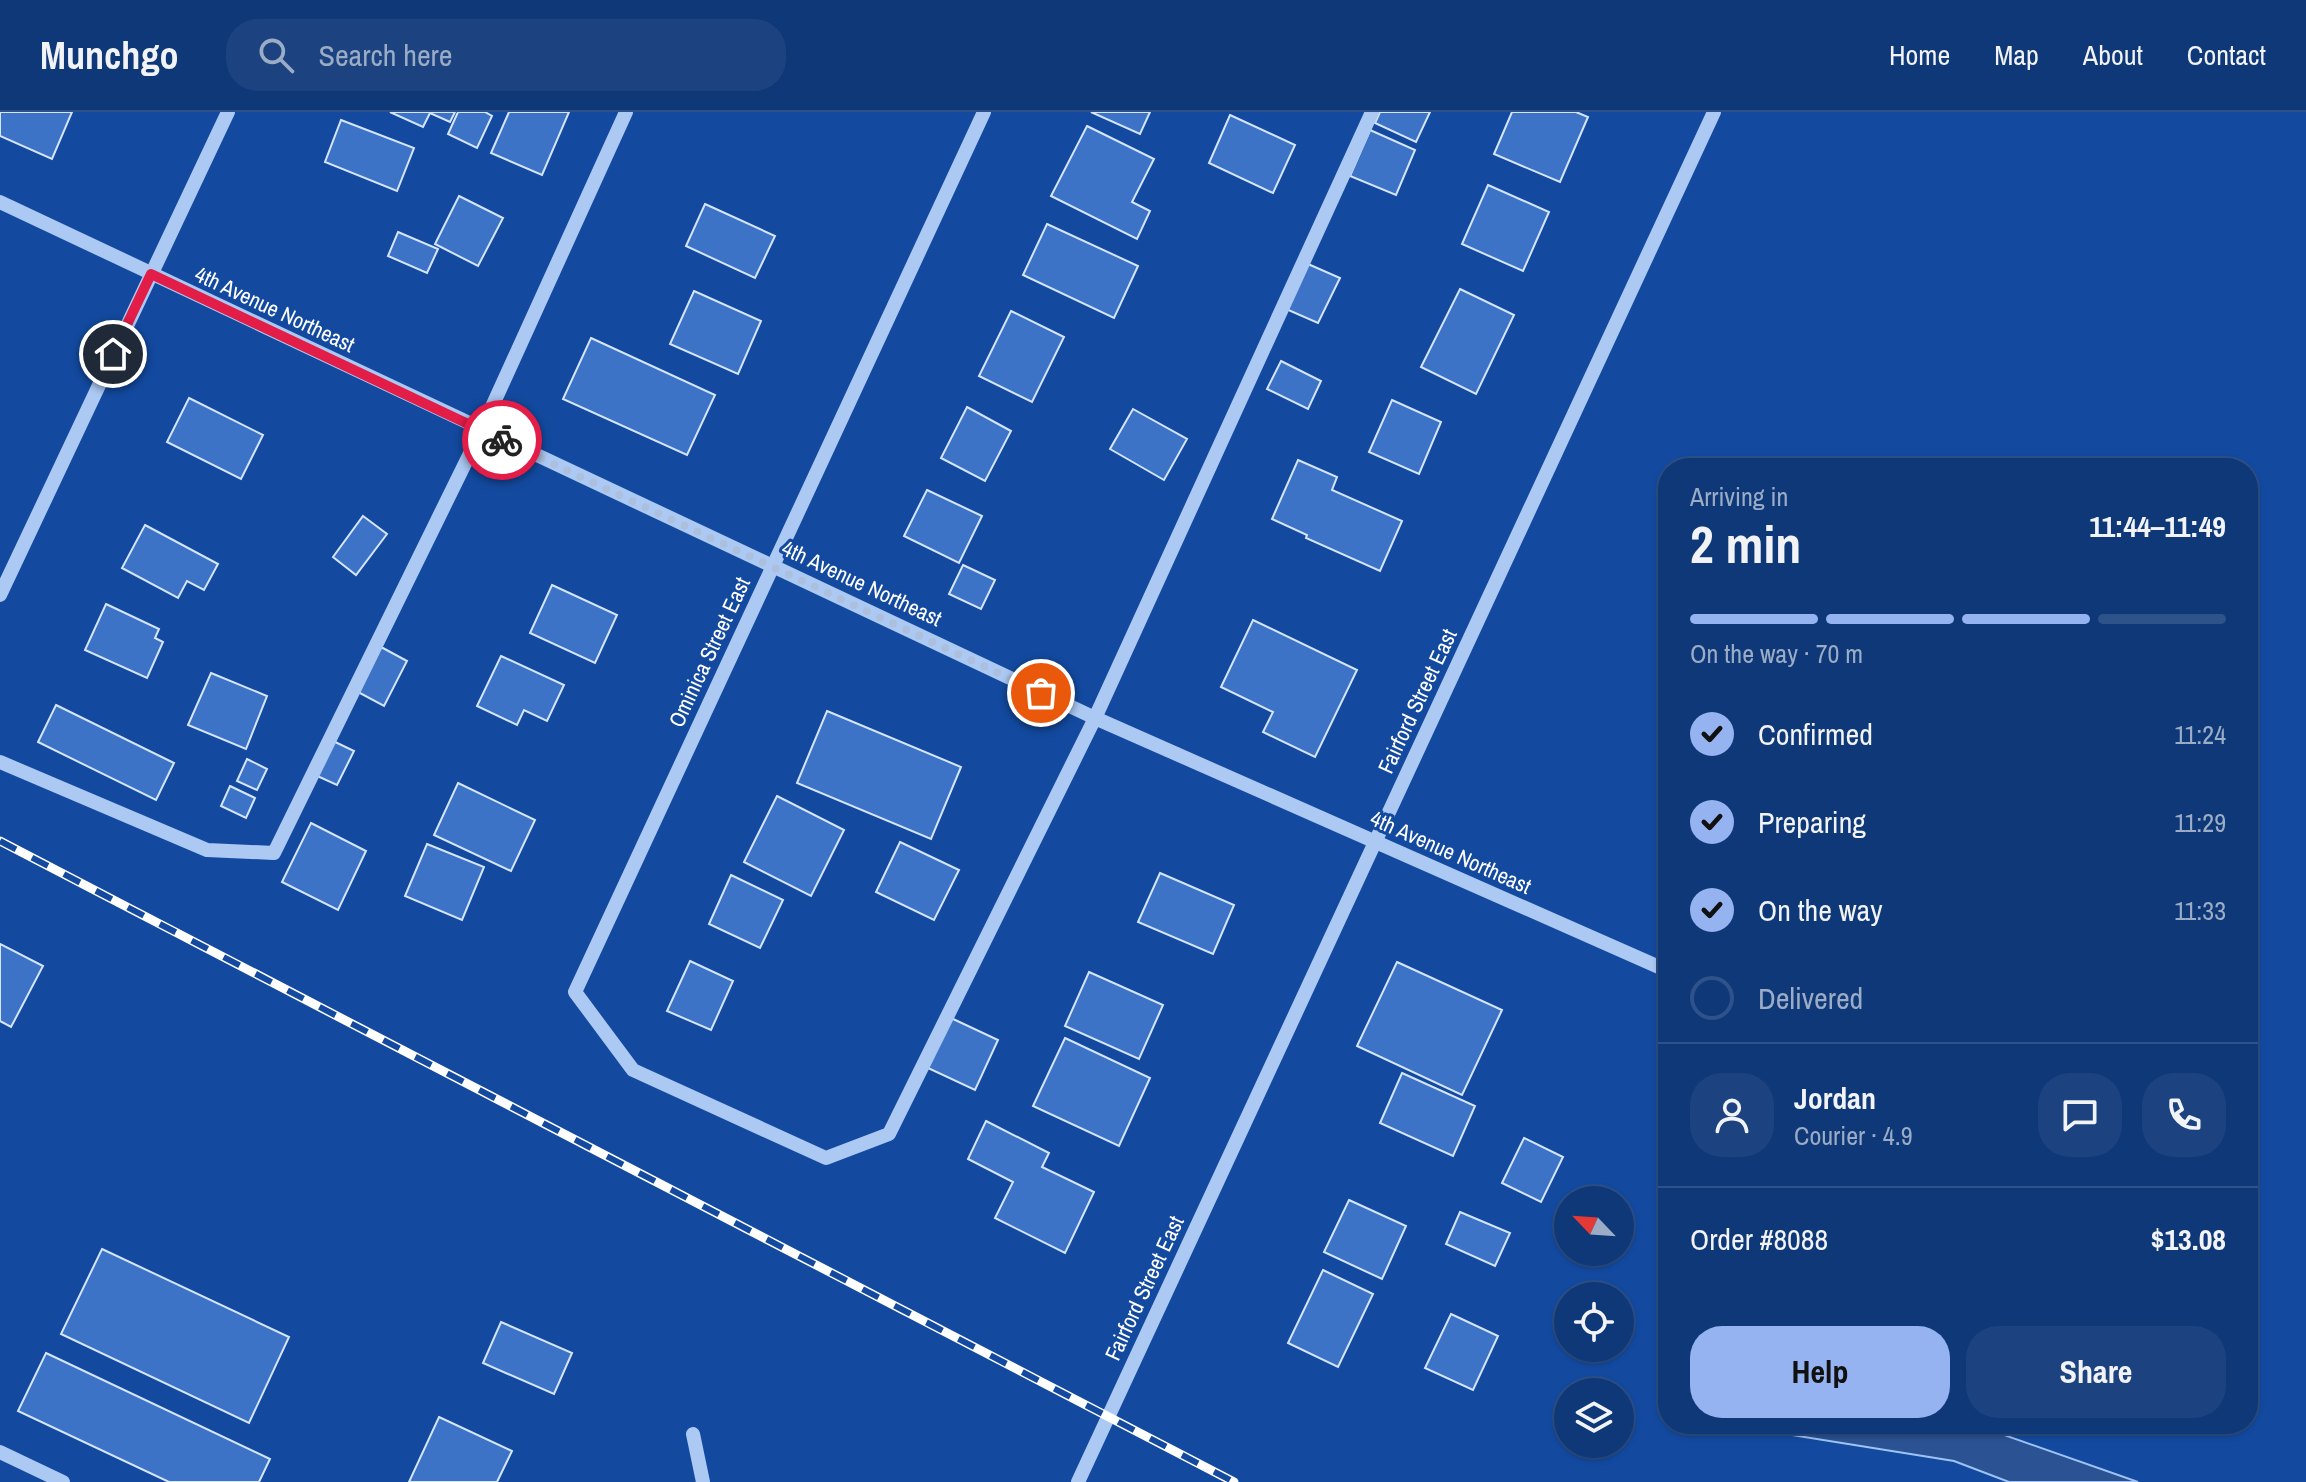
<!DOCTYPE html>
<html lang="en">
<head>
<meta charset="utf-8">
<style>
  body { margin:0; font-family:"Archivo Narrow",sans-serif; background:#1c4380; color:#f1f3f6; height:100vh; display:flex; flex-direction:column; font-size:30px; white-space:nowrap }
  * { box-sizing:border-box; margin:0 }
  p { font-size:26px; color:#9bacc6 }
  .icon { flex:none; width:44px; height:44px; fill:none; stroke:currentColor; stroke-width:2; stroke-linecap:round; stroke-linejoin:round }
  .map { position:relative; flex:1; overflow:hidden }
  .side { position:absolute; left:1658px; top:346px; width:600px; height:976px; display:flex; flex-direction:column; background:#0e3878; border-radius:32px; box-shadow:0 2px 6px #0004,0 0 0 2px #2e528a }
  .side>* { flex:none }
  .needle { width:52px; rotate:295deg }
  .tools { position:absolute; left:1554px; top:1074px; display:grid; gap:16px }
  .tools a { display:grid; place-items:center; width:80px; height:80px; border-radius:50%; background:#0e3878; box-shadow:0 2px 6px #0004,0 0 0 2px #2e528a; font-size:40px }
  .pin { position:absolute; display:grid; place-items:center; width:68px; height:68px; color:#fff; margin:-34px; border:4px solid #fff; border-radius:50%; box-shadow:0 2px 8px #0007 }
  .courier { position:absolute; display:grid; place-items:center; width:80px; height:80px; margin:-40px; border:6px solid #e11d48; border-radius:50%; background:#fff; color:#222; box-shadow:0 2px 10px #0007 }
  .headline em { font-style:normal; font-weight:700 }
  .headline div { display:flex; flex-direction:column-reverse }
  .headline { display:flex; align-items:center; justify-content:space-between; height:136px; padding:0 32px }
  h1 { font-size:52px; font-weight:700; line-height:60px }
  .bar { display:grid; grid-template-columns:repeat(4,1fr); gap:12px 8px; align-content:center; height:96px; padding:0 32px }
  .bar i { height:10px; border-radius:6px; background:#2e528a }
  .bar .current { background:#95b2f1 }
  .bar p { grid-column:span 4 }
  .line { display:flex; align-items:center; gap:20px; padding:0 32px; border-top:2px solid #2e528a }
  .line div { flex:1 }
  .round { display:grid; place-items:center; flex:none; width:84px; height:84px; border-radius:32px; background:#1c4380 }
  ol { padding:0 32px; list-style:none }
  li { display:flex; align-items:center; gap:24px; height:88px }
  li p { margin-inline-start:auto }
  li .icon { padding:8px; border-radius:50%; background:#95b2f1; color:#111; stroke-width:4 }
  li:last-child { color:#9bacc6 }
  li i { width:44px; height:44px; border:4px solid #2e528a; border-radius:50% }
  .action { display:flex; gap:16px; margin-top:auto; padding:16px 32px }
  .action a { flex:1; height:92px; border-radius:32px; background:#95b2f1; color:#111; font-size:32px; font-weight:700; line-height:92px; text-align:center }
  .action a+a { background:#1c4380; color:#f1f3f6 }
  header { display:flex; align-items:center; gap:48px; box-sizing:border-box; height:112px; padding:0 40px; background:#0e3878; border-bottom:2px solid #2e528a }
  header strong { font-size:38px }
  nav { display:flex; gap:44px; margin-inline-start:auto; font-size:28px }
  .search { width:560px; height:72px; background:#1c4380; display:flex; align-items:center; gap:20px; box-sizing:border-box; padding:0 28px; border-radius:32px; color:#9bacc6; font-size:30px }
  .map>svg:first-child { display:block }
</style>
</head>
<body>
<header>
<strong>Munchgo</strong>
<div class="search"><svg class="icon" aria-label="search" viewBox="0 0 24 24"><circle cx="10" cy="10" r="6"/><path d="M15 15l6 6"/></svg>Search here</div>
<nav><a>Home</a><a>Map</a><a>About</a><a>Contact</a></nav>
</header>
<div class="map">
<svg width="2306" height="1370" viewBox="0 0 2306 1370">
  <rect width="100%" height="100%" fill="#134aa0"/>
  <path fill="#2b5293" stroke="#9ec3f7" stroke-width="2" d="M 1723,1312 L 1973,1312 L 2138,1370 L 2009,1370 L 1954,1349 Z"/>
  <g fill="#3c73c7" stroke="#d5e5fe" stroke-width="2">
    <path d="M 0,0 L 72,0 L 52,47 L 0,24 Z"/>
    <path d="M 390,0 L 455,0 L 450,10 L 430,1 L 423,15 Z"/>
    <path d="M 458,0 L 485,0 L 492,4 L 477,36 L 448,22 Z"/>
    <path d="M 509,0 L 569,0 L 542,63 L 491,41 Z"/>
    <path d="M 1091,0 L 1150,0 L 1140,22 Z"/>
    <path d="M 1380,0 L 1430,0 L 1416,30 L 1375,11 Z"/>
    <path d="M 1512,0 L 1576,0 L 1588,5 L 1560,70 L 1494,42 Z"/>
    <path d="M 1230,3 L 1295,33 L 1273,81 L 1209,51 Z"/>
    <path d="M 341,8 L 414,36 L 397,79 L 325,50 Z"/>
    <path d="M 1087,14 L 1154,47 L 1132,90 L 1150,99 L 1137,127 L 1051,84 Z"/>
    <path d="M 1370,18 L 1415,38 L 1396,83 L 1350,64 Z"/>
    <path d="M 1488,73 L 1549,100 L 1523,159 L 1462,132 Z"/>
    <path d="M 459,84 L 503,106 L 478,154 L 435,132 Z"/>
    <path d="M 705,92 L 775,124 L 755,166 L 686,134 Z"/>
    <path d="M 1047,112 L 1138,154 L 1114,206 L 1023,163 Z"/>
    <path d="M 398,120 L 438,137 L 427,161 L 388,144 Z"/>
    <path d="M 1308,152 L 1340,166 L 1318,211 L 1286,197 Z"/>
    <path d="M 1460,177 L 1514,203 L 1476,282 L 1421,255 Z"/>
    <path d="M 694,179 L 761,209 L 738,262 L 670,232 Z"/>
    <path d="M 1011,199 L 1064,225 L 1032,290 L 979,264 Z"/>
    <path d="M 591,226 L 715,283 L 687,343 L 563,287 Z"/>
    <path d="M 1281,249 L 1321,269 L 1308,297 L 1267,277 Z"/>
    <path d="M 189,286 L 263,323 L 241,367 L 167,330 Z"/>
    <path d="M 1392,288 L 1441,310 L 1419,362 L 1369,340 Z"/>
    <path d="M 967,295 L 1011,319 L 985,369 L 941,346 Z"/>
    <path d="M 1133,297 L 1187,327 L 1164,368 L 1110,337 Z"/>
    <path d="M 1298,348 L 1337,365 L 1332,378 L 1402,409 L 1380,459 L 1306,426 L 1307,423 L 1272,407 Z"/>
    <path d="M 927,378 L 982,404 L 959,451 L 904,424 Z"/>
    <path d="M 363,404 L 387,422 L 356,463 L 333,445 Z"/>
    <path d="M 145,413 L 218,452 L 204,478 L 187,469 L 178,486 L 122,456 Z"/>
    <path d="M 963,453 L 995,468 L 981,497 L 949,482 Z"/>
    <path d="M 552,473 L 617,503 L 595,551 L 530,521 Z"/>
    <path d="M 106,492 L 159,517 L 155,526 L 163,530 L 147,566 L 85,538 Z"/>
    <path d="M 1253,508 L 1357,558 L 1315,645 L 1263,620 L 1273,600 L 1221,575 Z"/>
    <path d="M 381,535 L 407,549 L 384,594 L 358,580 Z"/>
    <path d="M 501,544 L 564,573 L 547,609 L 524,598 L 517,613 L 477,594 Z"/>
    <path d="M 211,561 L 267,584 L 246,637 L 188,613 Z"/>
    <path d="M 56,593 L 174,651 L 156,688 L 38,630 Z"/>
    <path d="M 827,599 L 961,655 L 931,727 L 797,671 Z"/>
    <path d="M 331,628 L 354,639 L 337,673 L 315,663 Z"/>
    <path d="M 247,647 L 267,657 L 257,678 L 237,669 Z"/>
    <path d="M 458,671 L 535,708 L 511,759 L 434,723 Z"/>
    <path d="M 230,674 L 255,686 L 246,706 L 221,694 Z"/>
    <path d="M 777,684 L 844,718 L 811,784 L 744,750 Z"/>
    <path d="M 311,711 L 366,739 L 338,798 L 282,770 Z"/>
    <path d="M 900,730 L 959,758 L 934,808 L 876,780 Z"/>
    <path d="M 427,732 L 484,755 L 462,808 L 405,784 Z"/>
    <path d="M 1160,761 L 1234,793 L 1213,842 L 1138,810 Z"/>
    <path d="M 731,763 L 783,788 L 760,836 L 709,812 Z"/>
    <path d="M 0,832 L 43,854 L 11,915 L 0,909 Z"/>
    <path d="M 690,849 L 733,869 L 711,918 L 667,899 Z"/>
    <path d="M 1397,850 L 1502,898 L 1462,983 L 1357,934 Z"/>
    <path d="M 1089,860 L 1163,893 L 1139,947 L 1065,914 Z"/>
    <path d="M 951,906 L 998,928 L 975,978 L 928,956 Z"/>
    <path d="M 1065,926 L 1150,966 L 1119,1034 L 1033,994 Z"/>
    <path d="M 1402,961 L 1475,994 L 1453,1044 L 1380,1011 Z"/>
    <path d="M 986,1009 L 1049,1041 L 1042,1055 L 1094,1080 L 1065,1141 L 995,1106 L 1013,1070 L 968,1047 Z"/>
    <path d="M 1524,1026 L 1563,1045 L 1541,1090 L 1502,1071 Z"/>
    <path d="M 1349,1088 L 1406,1114 L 1382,1167 L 1324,1140 Z"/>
    <path d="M 1460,1100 L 1510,1121 L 1495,1154 L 1446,1132 Z"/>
    <path d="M 1668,1107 L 1668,1134 L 1658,1129 Z"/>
    <path d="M 102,1137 L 289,1225 L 249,1311 L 61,1222 Z"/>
    <path d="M 1323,1158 L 1373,1182 L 1338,1255 L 1288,1231 Z"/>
    <path d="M 1451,1202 L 1498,1224 L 1473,1278 L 1425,1256 Z"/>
    <path d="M 501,1210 L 572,1241 L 554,1282 L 483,1251 Z"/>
    <path d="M 46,1241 L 270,1347 L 259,1370 L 169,1370 L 18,1299 Z"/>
    <path d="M 439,1305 L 512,1339 L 497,1370 L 409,1370 Z"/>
  </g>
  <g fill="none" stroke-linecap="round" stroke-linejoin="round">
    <g stroke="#acc9f4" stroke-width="14">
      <path d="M 984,0 L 575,880 L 633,958 L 826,1046 L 889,1022 L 1095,606 L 1372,0"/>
      <path d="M 0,90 L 1095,606 L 1668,859"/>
      <path d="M 0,483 L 228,0"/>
      <path d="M 0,650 L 207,738 L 274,741 L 481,319 L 626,0"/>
      <path d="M 693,1322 L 703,1370"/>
      <path d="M 0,1340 L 63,1370"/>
      <path d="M 1078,1370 L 1714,0"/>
    </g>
    <g stroke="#fff" stroke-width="9">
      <path id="rail" d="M 0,729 L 1234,1370"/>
    </g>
    <use href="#rail" stroke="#134aa0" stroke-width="6" stroke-dasharray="18" stroke-linecap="butt"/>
  </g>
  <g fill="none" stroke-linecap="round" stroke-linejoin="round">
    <path stroke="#acc0de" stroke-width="8" stroke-dasharray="0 14.4" d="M 502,328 L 1041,581"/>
    <path stroke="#e11d48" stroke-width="10" d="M 113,242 L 151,162 L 502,328"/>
  </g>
  <g text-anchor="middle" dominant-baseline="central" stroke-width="6" stroke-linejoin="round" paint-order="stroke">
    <g font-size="22" fill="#fff" stroke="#134aa0">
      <text transform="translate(275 197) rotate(25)">4th Avenue Northeast</text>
      <text transform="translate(862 471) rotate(25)">4th Avenue Northeast</text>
      <text transform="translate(709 540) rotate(-65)">Ominica Street East</text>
      <text transform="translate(1417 589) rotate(-65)">Fairford Street East</text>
      <text transform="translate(1451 740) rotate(24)">4th Avenue Northeast</text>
      <text transform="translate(1144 1176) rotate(-65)">Fairford Street East</text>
    </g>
  </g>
</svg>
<div class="tools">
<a><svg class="needle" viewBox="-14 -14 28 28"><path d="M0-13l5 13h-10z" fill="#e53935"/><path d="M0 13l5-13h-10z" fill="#9bacc6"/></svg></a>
<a><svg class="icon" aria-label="locate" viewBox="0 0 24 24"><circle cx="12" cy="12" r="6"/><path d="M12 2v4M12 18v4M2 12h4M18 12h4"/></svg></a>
<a><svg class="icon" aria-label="layers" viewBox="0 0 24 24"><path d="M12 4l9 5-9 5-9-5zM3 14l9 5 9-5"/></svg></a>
</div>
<div class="pin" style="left:1041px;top:581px;background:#ea580c"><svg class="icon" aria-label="bag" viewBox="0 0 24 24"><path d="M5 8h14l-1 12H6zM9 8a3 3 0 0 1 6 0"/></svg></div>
<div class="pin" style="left:113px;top:242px;background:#1f2937"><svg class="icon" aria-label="home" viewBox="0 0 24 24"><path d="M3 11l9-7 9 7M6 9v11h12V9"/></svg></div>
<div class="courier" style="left:502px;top:328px"><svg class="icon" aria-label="bike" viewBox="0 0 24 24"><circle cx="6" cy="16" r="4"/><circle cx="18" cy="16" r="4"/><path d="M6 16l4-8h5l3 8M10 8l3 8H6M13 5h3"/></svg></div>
<section class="side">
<div class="headline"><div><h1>2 min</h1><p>Arriving in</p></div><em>11:44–11:49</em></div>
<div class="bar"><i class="current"></i><i class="current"></i><i class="current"></i><i></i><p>On the way · 70 m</p></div>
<ol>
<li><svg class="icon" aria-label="check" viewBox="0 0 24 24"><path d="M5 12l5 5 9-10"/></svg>Confirmed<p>11:24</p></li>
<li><svg class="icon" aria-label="check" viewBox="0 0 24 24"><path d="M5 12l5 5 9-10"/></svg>Preparing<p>11:29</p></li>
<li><svg class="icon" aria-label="check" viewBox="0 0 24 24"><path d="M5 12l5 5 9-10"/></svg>On the way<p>11:33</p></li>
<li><i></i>Delivered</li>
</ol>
<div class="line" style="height:144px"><a class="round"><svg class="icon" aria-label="person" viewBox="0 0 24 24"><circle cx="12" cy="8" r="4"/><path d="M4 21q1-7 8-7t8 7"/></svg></a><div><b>Jordan</b><p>Courier · 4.9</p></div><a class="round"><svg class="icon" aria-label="chat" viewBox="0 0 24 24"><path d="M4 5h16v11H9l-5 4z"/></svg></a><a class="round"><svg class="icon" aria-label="phone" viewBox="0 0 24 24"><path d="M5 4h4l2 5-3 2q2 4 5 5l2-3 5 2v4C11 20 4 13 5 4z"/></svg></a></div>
<div class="line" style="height:104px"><div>Order #8088</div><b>$13.08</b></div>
<div class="action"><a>Help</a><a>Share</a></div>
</section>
</div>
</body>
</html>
